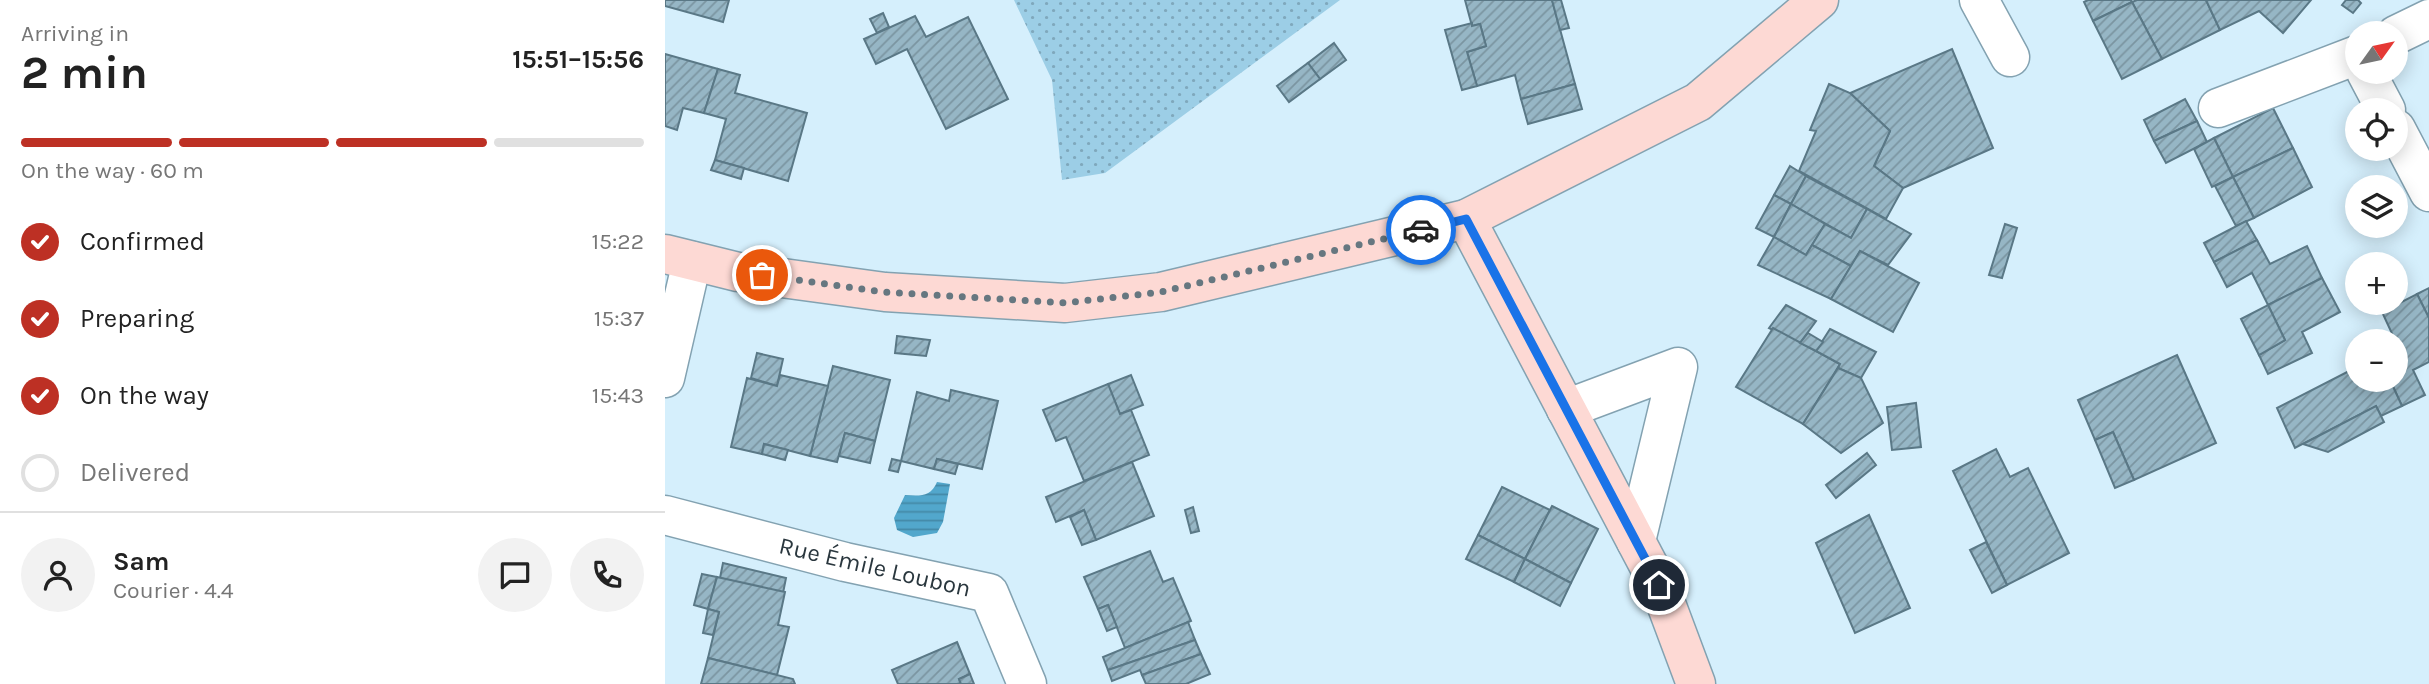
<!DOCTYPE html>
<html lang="en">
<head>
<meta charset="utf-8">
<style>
  body { margin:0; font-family:Karla,sans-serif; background:#f2f2f2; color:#222; height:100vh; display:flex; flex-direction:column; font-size:26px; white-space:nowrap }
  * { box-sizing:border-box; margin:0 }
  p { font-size:23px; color:#767676 }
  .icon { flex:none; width:38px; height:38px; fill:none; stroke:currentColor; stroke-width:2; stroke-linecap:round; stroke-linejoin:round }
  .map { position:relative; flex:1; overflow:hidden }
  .side { display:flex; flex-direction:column; background:#fff; width:665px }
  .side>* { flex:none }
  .needle { width:46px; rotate:57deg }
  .controls { position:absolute; left:1680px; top:21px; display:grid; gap:14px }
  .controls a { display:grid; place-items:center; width:63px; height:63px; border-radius:50%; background:#fff; box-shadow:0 4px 18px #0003; font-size:35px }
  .pin { position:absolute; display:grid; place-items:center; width:60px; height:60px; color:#fff; margin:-30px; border:4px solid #fff; border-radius:50%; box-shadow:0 2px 7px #0007 }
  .courier { position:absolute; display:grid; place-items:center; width:70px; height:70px; margin:-35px; border:5px solid #1a73e8; border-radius:50%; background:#fff; color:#222; box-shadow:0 2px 9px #0007 }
  .head em { font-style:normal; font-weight:700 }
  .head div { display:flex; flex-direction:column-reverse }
  .head { display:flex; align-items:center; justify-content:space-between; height:119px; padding:0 21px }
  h1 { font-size:46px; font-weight:700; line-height:52px }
  .bar { display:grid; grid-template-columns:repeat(4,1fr); gap:10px 7px; align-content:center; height:84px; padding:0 21px }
  .bar i { height:9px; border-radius:5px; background:#e0e0e0 }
  .bar .selected { background:#bd3024 }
  .bar p { grid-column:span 4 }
  .line { display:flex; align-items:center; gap:18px; padding:0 21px; border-top:2px solid #e0e0e0 }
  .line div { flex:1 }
  .round { display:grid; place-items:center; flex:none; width:74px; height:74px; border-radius:37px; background:#f2f2f2 }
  ol { padding:0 21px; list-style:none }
  li { display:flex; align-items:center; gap:21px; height:77px }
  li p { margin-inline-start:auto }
  li .icon { padding:7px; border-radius:50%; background:#bd3024; color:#fff; stroke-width:4 }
  li:last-child { color:#767676 }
  li i { width:38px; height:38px; border:4px solid #e0e0e0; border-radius:50% }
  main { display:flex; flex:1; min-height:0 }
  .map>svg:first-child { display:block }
</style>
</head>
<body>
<main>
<section class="side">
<div class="head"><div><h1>2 min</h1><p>Arriving in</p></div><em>15:51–15:56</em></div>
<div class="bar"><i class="selected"></i><i class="selected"></i><i class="selected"></i><i></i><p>On the way · 60 m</p></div>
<ol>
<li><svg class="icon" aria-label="check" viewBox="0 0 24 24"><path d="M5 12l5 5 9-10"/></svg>Confirmed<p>15:22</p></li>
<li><svg class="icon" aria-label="check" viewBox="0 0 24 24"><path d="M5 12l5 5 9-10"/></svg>Preparing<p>15:37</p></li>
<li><svg class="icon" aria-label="check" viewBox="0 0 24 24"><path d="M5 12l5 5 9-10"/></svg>On the way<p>15:43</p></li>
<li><i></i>Delivered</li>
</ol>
<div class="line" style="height:126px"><a class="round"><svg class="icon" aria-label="person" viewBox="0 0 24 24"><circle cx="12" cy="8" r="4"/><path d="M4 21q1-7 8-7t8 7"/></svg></a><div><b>Sam</b><p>Courier · 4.4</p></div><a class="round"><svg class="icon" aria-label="chat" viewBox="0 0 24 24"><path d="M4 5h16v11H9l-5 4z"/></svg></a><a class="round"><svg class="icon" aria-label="phone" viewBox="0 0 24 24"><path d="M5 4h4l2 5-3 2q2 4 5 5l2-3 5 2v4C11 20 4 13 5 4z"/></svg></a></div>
</section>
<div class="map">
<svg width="1764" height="684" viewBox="0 0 1764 684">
  <defs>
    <pattern id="grass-dots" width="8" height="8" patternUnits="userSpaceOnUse" patternTransform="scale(1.75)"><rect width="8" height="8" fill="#9ccee6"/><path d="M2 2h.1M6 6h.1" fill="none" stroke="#7fa8bc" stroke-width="1.8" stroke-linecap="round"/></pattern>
    <pattern id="water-rules" width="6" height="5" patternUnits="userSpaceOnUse" patternTransform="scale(1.75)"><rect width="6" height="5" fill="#52a7cc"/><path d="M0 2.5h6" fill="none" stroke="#4489a7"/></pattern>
    <pattern id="building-hatch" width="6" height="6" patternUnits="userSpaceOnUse" patternTransform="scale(1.75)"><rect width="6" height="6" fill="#96b6c5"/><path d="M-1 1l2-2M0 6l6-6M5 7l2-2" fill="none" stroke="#7b95a1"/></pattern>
  </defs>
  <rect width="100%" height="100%" fill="#d5effc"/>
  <path fill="url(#grass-dots)" d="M 349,0 L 675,0 L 440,173 L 397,180 L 387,80 Z"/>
  <path fill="url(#water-rules)" d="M 272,482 L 285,484 L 278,522 L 272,533 L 248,537 L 232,530 L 229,518 L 240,495 C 255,496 266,497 272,482 Z"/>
  <g fill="url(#building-hatch)" stroke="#5a7886" stroke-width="2">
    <path d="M 0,0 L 64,0 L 58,22 L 0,6 Z"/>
    <path d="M 800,0 L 887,0 L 910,84 L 856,99 L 850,75 L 812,86 L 802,52 L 821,46 L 815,24 L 807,26 Z"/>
    <path d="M 887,0 L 896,0 L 904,28 L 895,30 Z"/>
    <path d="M 1423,0 L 1466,0 L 1467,2 L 1428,21 L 1419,2 Z"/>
    <path d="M 1472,0 L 1541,0 L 1555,30 L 1497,59 L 1467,2 Z"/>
    <path d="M 1541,0 L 1646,0 L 1618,33 L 1594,11 L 1555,30 Z"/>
    <path d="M 1681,0 L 1693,0 L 1696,3 L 1688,13 L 1677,5 Z"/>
    <path d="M 1467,2 L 1497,59 L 1457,79 L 1428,21 Z"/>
    <path d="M 218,13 L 224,27 L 212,33 L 205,19 Z"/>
    <path d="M 250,16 L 261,37 L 303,17 L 343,99 L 281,129 L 242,49 L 211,64 L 199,39 Z"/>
    <path d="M 807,23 L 807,26 L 815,24 L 821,46 L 802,52 L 812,86 L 797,90 L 780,30 Z"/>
    <path d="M 669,43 L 681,60 L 655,79 L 643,63 Z"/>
    <path d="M 1287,49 L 1328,148 L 1238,188 L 1209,166 L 1225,131 L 1185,93 Z"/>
    <path d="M 0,54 L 53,69 L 39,113 L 18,108 L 12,130 L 0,126 Z"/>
    <path d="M 643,63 L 655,79 L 624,102 L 612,86 Z"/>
    <path d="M 53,69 L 75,75 L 70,93 L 142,113 L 123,181 L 50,160 L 61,119 L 39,113 Z"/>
    <path d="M 910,84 L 917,109 L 863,124 L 856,99 Z"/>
    <path d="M 1164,84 L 1185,93 L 1225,131 L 1209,166 L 1238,188 L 1221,219 L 1134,171 L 1151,131 L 1145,130 Z"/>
    <path d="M 1520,99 L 1532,121 L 1489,141 L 1479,120 Z"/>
    <path d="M 1608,108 L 1628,148 L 1568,177 L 1549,138 Z"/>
    <path d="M 1532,121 L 1542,142 L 1501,163 L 1489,141 Z"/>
    <path d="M 1549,138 L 1568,177 L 1547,187 L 1529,149 Z"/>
    <path d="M 1628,148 L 1647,187 L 1589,218 L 1568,177 Z"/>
    <path d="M 50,160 L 79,168 L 76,179 L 46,170 Z"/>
    <path d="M 1125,166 L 1141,176 L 1126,204 L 1109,195 Z"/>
    <path d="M 1141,176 L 1202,209 L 1186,238 L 1126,204 Z"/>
    <path d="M 1568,177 L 1589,218 L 1571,226 L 1550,186 Z"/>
    <path d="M 1109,195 L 1126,204 L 1109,237 L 1091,228 Z"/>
    <path d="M 1126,204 L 1160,224 L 1141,255 L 1109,237 Z"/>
    <path d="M 1202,209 L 1246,234 L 1223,265 L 1195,251 L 1186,266 L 1147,245 L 1160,224 L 1186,238 Z"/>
    <path d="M 1581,221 L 1592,240 L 1549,262 L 1539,243 Z"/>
    <path d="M 1340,224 L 1352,228 L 1337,278 L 1324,275 Z"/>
    <path d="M 1109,237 L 1141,255 L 1147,245 L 1186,266 L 1166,299 L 1093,265 Z"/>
    <path d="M 1592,240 L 1605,264 L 1642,246 L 1657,278 L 1603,305 L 1587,273 L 1562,287 L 1549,262 Z"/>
    <path d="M 1195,251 L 1254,283 L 1228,332 L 1166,299 Z"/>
    <path d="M 1657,278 L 1675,312 L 1637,332 L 1647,353 L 1603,374 L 1594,355 L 1620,340 L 1603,305 Z"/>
    <path d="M 1764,288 L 1764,318 L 1752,294 Z"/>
    <path d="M 1752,294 L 1764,318 L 1764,362 L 1748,370 L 1760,395 L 1737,406 L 1725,380 L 1731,380 L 1731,355 L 1736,353 L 1717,312 Z"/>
    <path d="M 1121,305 L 1151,321 L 1135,343 L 1104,328 Z"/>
    <path d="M 1603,305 L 1620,340 L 1594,355 L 1576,319 Z"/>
    <path d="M 1108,328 L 1175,364 L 1138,424 L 1071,387 Z"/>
    <path d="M 1165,329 L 1211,352 L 1196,378 L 1173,368 L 1175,364 L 1151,351 Z"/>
    <path d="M 1143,333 L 1158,342 L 1151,351 L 1135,343 Z"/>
    <path d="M 232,336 L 265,340 L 261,356 L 230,353 Z"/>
    <path d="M 92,353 L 118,359 L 112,386 L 86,378 Z"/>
    <path d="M 1512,355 L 1551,443 L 1469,480 L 1448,432 L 1430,440 L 1413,400 Z"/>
    <path d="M 168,366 L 225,380 L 210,441 L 180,433 L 172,462 L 145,456 Z"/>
    <path d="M 1692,367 L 1692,380 L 1725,380 L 1737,406 L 1716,416 L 1711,406 L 1630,448 L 1612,408 Z"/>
    <path d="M 1173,368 L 1196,378 L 1218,423 L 1176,453 L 1138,424 Z"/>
    <path d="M 115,375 L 163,386 L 145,456 L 99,444 L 97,454 L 66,447 L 82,378 L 112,386 Z"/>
    <path d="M 466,375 L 478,405 L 455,414 L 443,384 Z"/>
    <path d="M 443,384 L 455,414 L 466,410 L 484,455 L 419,481 L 401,437 L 391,441 L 378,410 Z"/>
    <path d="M 286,390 L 333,401 L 317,469 L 272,459 L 269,469 L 236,461 L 252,392 L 284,401 Z"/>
    <path d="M 1251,403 L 1256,447 L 1227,450 L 1222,407 Z"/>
    <path d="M 1711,406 L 1719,422 L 1663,452 L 1638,444 Z"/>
    <path d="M 1448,432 L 1469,480 L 1450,488 L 1430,440 Z"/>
    <path d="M 180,433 L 210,441 L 205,463 L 174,456 Z"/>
    <path d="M 99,444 L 123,450 L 120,460 L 97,454 Z"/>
    <path d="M 1331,449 L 1345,477 L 1363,468 L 1404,553 L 1342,585 L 1288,471 Z"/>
    <path d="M 1202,453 L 1211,465 L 1171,498 L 1161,485 Z"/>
    <path d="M 227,459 L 236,461 L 233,472 L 224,470 Z"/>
    <path d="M 272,459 L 293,464 L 290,474 L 269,469 Z"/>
    <path d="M 467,462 L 489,516 L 431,540 L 419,510 L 391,522 L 381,497 Z"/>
    <path d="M 837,487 L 885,510 L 860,559 L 813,535 Z"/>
    <path d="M 887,506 L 933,529 L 906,583 L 860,559 Z"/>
    <path d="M 528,507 L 534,531 L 526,533 L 520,510 Z"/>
    <path d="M 419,510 L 431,540 L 417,545 L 405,517 Z"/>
    <path d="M 1204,515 L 1245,608 L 1190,633 L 1151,543 Z"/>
    <path d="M 813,535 L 860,559 L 849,582 L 801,559 Z"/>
    <path d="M 1321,542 L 1342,585 L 1327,593 L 1305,550 Z"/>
    <path d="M 485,551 L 498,582 L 508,578 L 526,621 L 460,648 L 443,605 L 433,609 L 419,577 Z"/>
    <path d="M 860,559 L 906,583 L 895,606 L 849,582 Z"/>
    <path d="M 58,563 L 121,578 L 118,593 L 55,578 Z"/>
    <path d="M 37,574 L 52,577 L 43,609 L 29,605 Z"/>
    <path d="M 52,577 L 120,592 L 113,625 L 124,627 L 112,675 L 43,658 L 54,612 L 43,609 Z"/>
    <path d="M 443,605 L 452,627 L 442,631 L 433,609 Z"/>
    <path d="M 43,609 L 54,612 L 48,635 L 38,633 Z"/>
    <path d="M 523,622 L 530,640 L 443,670 L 438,657 Z"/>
    <path d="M 530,640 L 536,654 L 477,675 L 475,670 L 447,681 L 443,670 Z"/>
    <path d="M 292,642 L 305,674 L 294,679 L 296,684 L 233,684 L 227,670 Z"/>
    <path d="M 536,654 L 545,674 L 521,684 L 481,684 L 477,675 Z"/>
    <path d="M 43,658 L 128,679 L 130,684 L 36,684 Z"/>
    <path d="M 305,674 L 309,684 L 296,684 L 294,679 Z"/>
  </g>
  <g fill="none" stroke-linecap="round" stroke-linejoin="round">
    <g stroke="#83a2b1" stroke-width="41">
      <g id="street">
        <path d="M 1314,0 L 1345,57"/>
        <path d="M 1731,35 L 1764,19"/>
        <path d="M 1701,72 L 1721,110"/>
        <path d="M 1553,108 L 1692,55"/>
        <path d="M 1731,129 L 1764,192"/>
        <path d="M 0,378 L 27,261"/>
        <path d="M 901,409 L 1013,367 L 971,541"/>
        <path d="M 0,515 L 180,562 L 324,593 L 362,684"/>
      </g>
    </g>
    <g stroke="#83a2b1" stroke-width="41">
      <g id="secondary">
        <path d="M 801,219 L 994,585 L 1031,684"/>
        <path d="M 0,254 L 73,272 L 220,292 L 400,303 L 496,292 L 801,219 L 1033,102 L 1154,0"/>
      </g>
    </g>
    <use href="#street" stroke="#fff" stroke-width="38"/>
    <use href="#secondary" stroke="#fdd9d4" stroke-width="38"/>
  </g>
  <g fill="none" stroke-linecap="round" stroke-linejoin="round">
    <path stroke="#667780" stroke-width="7" stroke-dasharray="0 12.6" d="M 97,275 L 219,292 L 400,303 L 496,292 L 756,230"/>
    <path stroke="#1a73e8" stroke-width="9" d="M 756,230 L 801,219 L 994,585"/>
  </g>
  <g text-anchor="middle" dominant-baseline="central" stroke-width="5" stroke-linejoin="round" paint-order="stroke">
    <g font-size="24" fill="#2a373e" stroke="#fff">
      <text transform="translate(210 567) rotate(13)">Rue Émile Loubon</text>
    </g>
  </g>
</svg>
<div class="controls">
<a><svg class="needle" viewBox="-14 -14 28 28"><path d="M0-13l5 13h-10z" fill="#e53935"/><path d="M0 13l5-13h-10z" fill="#767676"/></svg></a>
<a><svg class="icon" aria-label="locate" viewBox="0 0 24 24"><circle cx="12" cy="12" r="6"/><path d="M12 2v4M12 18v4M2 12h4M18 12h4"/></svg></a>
<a><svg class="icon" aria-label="layers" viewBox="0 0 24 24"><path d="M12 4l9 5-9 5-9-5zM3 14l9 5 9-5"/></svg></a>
<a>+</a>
<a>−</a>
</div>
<div class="pin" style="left:97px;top:275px;background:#ea580c"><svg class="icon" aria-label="bag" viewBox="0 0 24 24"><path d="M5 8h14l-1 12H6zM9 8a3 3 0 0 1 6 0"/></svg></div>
<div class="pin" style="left:994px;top:585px;background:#1f2937"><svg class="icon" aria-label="home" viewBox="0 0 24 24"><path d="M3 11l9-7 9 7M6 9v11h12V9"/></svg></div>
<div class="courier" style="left:756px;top:230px"><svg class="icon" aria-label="car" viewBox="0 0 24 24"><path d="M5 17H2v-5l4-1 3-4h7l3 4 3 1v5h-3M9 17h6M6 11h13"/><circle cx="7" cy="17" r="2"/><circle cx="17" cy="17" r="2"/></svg></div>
</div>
</main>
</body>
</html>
